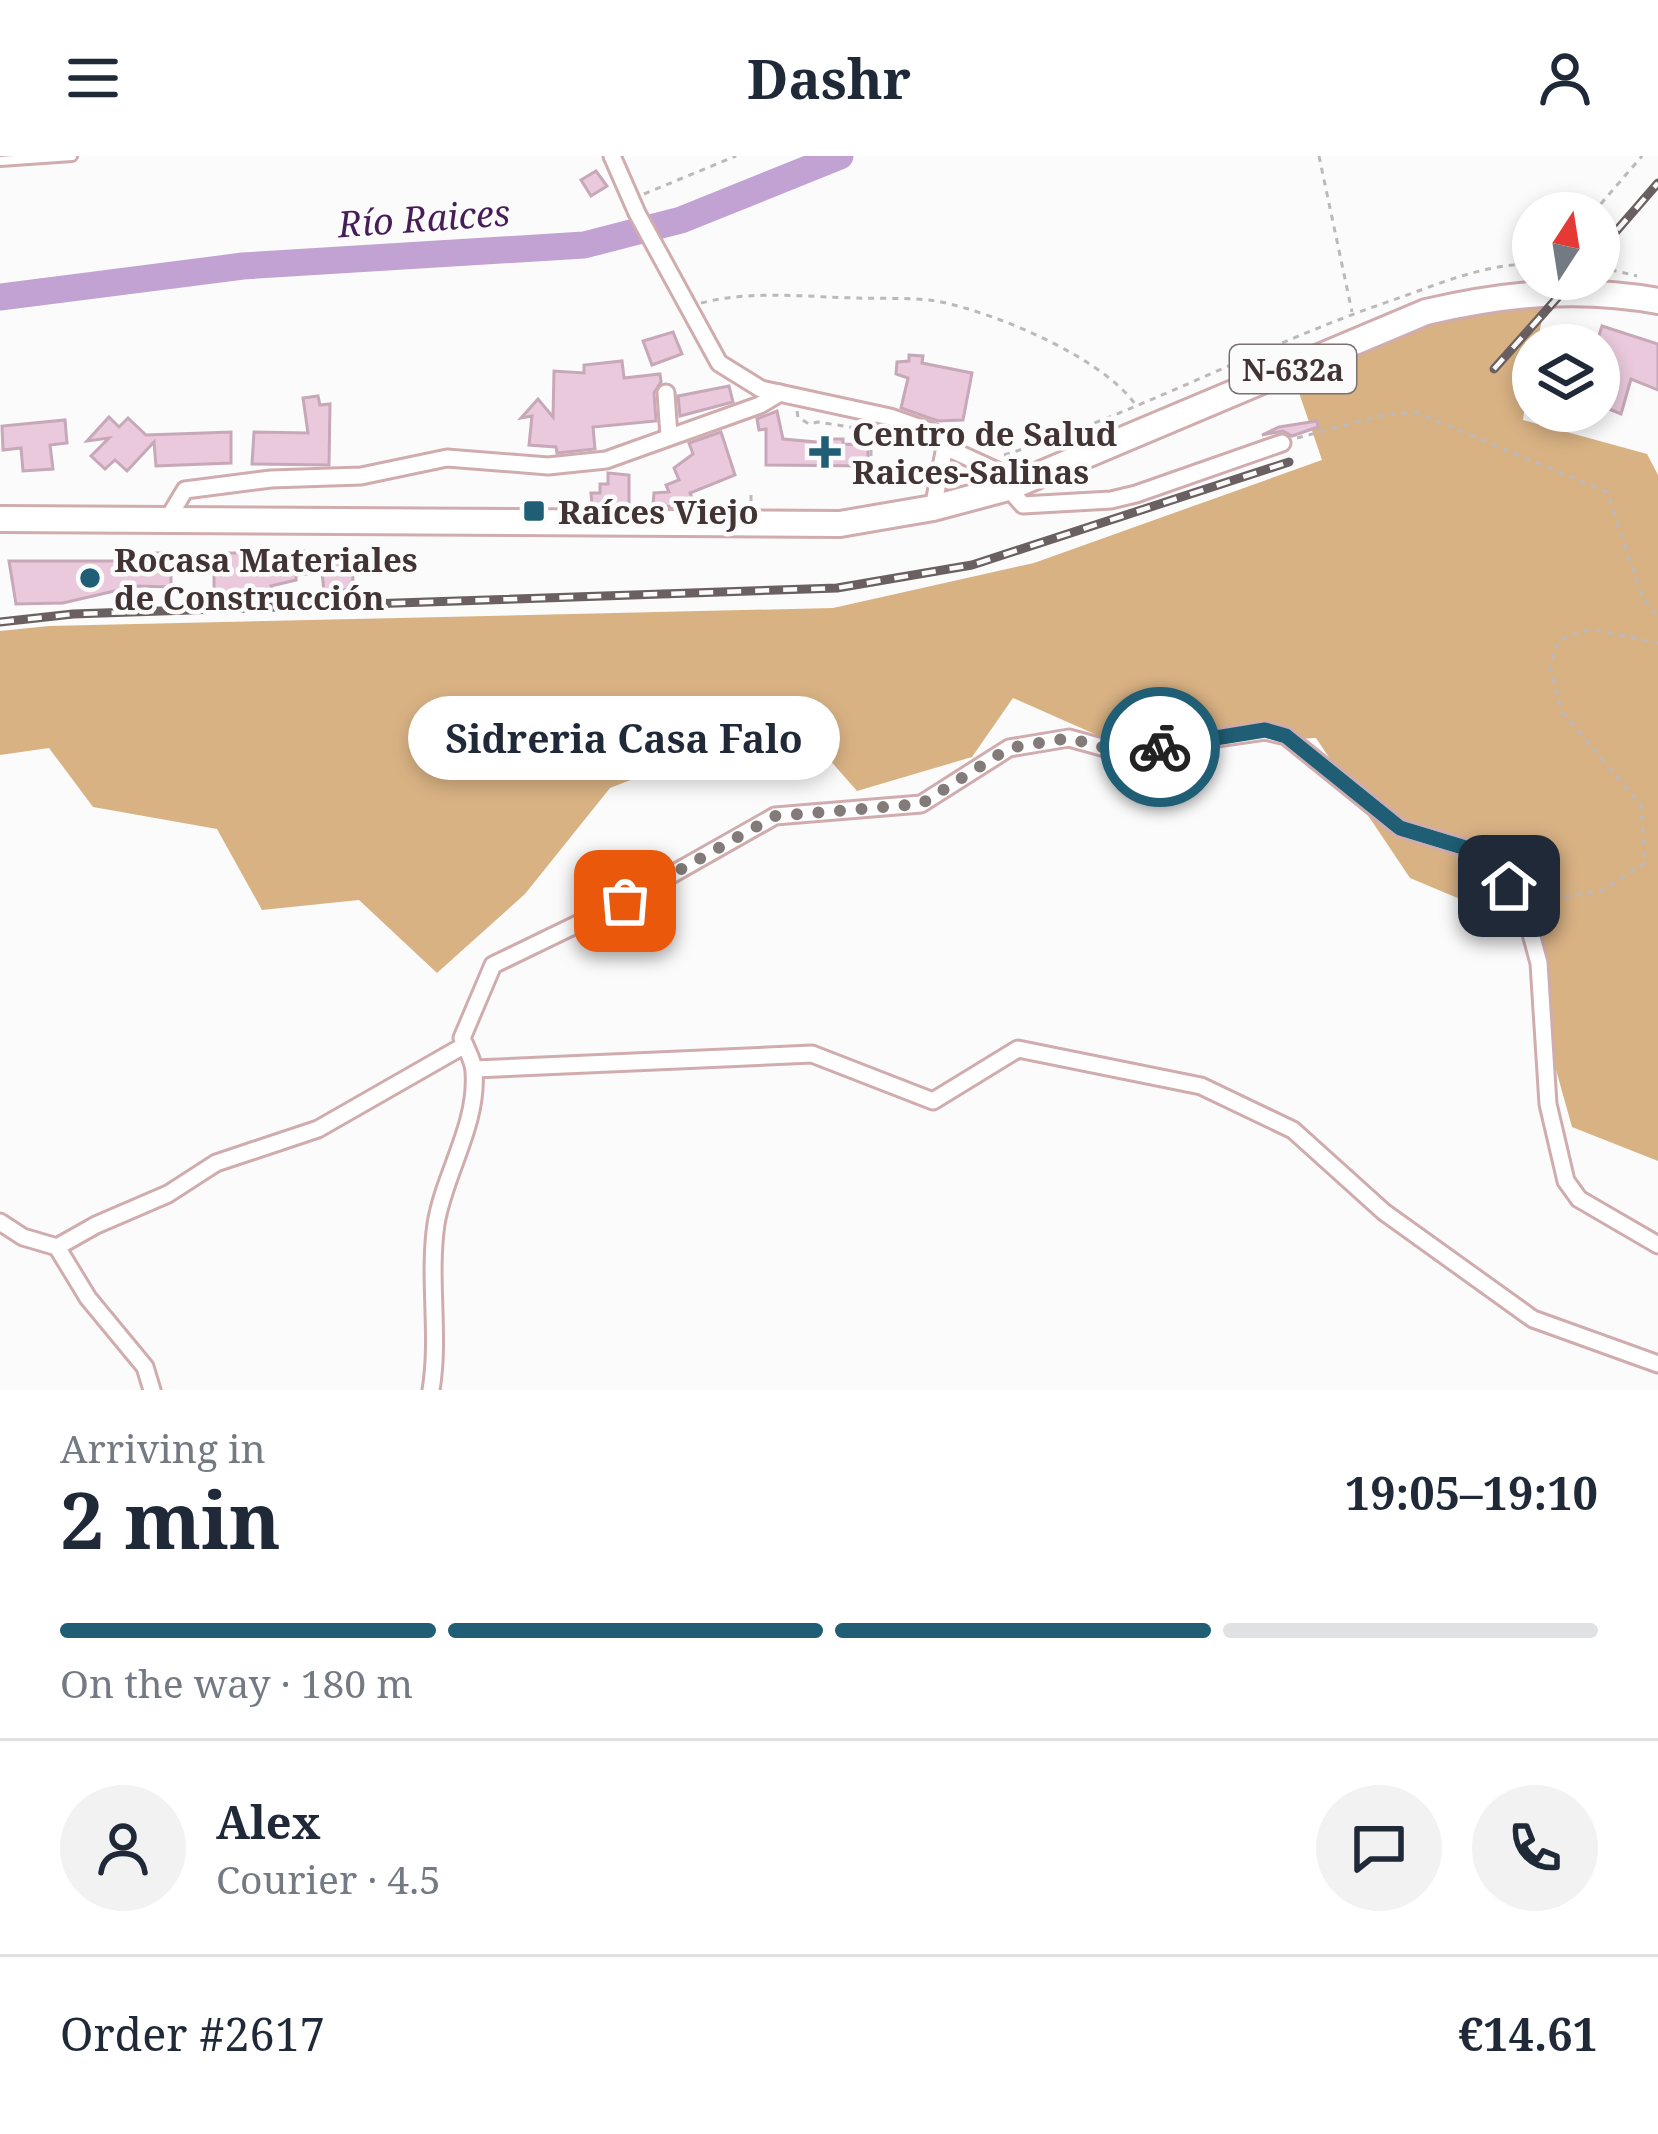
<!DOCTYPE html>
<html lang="en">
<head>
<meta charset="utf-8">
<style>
  body { margin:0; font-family:"Noto Serif",serif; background:#f2f2f3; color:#1f2937; height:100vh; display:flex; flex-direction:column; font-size:45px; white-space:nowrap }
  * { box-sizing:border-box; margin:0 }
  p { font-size:39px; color:#747a83 }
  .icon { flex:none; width:66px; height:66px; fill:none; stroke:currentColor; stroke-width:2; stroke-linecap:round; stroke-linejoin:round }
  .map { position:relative; height:1234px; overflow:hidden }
  .details { display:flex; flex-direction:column; background:#fff; flex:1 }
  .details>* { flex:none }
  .needle { width:78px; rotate:12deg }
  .buttons { position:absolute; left:1512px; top:36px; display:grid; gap:24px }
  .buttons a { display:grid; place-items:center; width:108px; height:108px; border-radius:50%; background:#fff; box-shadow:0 6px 18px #0003; font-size:60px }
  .pin { position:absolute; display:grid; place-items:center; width:102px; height:102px; color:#fff; margin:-51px; border-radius:24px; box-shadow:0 6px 18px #0006 }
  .courier { position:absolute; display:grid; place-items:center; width:120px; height:120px; margin:-60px; border:9px solid #1f5e74; border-radius:50%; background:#fff; color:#222; box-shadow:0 3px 15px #0007 }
  .bubble { position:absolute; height:84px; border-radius:42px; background:#fff; box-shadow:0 6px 18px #0003; font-size:39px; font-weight:700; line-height:84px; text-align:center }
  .summary em { font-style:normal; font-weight:700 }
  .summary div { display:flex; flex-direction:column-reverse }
  .summary { display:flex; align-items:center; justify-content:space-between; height:204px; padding:0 60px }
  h1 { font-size:78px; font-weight:700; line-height:90px }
  .bar { display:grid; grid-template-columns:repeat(4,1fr); gap:18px 12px; align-content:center; height:144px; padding:0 60px }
  .bar i { height:15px; border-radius:9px; background:#e0e1e3 }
  .bar .active { background:#1f5e74 }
  .bar p { grid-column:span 4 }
  .line { display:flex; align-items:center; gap:30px; padding:0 60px; border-top:3px solid #e0e1e3 }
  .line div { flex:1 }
  .round { display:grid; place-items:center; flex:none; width:126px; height:126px; border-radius:63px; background:#f2f2f3 }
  header { display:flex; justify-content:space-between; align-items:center; height:156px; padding:0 60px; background:#fff; font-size:54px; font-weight:700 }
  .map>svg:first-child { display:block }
</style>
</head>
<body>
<header><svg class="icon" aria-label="menu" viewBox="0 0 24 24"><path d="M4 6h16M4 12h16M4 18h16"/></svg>Dashr<svg class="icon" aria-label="person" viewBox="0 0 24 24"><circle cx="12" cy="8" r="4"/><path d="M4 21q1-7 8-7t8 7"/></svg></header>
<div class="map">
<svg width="1658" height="1234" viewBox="0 0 1658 1234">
  <rect width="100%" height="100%" fill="#fbfbfb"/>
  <path fill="#d9b284" d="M 1545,147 L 1537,189 L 1533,189 L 1523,264 L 1647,298 L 1658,319 L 1658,1005 L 1572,971 L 1553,903 L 1524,770 L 1410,722 L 1316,582 L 1124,591 L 1013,542 L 972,601 L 857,635 L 792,561 L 610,632 L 525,738 L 437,817 L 359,744 L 262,754 L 217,673 L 93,651 L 49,592 L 0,599 L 0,475 L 49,470 L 833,452 L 1034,407 L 1322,304 L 1295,225 L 1423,167 Z"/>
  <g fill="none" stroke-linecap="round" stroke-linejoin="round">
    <path stroke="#c2a2d3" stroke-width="27" d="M 0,141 L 243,110 L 584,89 L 681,64 L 840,0"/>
  </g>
  <g fill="#e9c9db" stroke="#c7a8b9" stroke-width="3">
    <path d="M 596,15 L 607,30 L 591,40 L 581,24 Z"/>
    <path d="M 1602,170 L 1658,188 L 1658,234 L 1631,223 L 1621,258 L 1599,249 L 1606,207 L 1599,204 L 1599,189 L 1596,189 Z"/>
    <path d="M 673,176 L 682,198 L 652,209 L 643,185 Z"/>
    <path d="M 909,199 L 923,200 L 922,207 L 972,217 L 963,264 L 938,265 L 901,252 L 908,222 L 896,218 L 897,206 L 909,205 Z"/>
    <path d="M 622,205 L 624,222 L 660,218 L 661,226 L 654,237 L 656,265 L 593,271 L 595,293 L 557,297 L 556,291 L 529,289 L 532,260 L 521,262 L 538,243 L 553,261 L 554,215 L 584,217 L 584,209 Z"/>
    <path d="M 729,230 L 733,246 L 680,260 L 678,240 Z"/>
    <path d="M 318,240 L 320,249 L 330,248 L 329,309 L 252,308 L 254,276 L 308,277 L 303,242 Z"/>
    <path d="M 777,255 L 783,283 L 829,287 L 829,283 L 843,283 L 843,288 L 868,289 L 868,310 L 766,309 L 766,273 L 759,274 L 757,263 Z"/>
    <path d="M 109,261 L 119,271 L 128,262 L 146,279 L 231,276 L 231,307 L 156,310 L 154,286 L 127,315 L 115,304 L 105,313 L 91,300 L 109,282 L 87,285 Z"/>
    <path d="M 65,264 L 67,287 L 50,289 L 53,313 L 23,315 L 21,292 L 3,294 L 2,270 Z"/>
    <path d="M 1317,265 L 1318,271 L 1292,280 L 1283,275 L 1262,279 L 1279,271 Z"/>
    <path d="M 721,276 L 735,319 L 690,337 L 696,351 L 653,350 L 654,337 L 669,336 L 666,329 L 679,324 L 674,312 L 693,298 L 689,287 Z"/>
    <path d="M 608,317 L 629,319 L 629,350 L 592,350 L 591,337 L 600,337 L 600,328 L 608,328 Z"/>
    <path d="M 304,395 L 307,418 L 296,419 L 296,424 L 271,430 L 272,437 L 214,438 L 214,397 L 262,397 L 262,401 Z"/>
    <path d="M 144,397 L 171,397 L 171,431 L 136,430 L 63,447 L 16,448 L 9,405 L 143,405 Z"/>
    <path d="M 351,405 L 354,433 L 324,436 L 321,407 Z"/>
  </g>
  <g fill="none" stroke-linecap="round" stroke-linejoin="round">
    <g stroke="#d0acaf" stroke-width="14">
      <path id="service" d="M 0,5 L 72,0"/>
    </g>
    <g stroke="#d0acaf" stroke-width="21">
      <g id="minor">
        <path d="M 612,0 L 637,57 L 719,207 L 761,233 L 890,261 L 933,276 L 945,291 L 1004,318 L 1008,332 L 1023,349 L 1111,344 L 1136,338 L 1282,287"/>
        <path d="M 666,237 L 669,280"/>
        <path d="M 933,352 L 945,291"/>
        <path d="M 167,364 L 185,334 L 271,323 L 361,320 L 447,302 L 548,310 L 606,304 L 760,249 L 780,237"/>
        <path d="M 475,913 L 812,898 L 933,945 L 1018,893 L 1201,930 L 1293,974 L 1384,1056 L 1533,1163 L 1658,1208"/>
        <path d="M 0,1066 L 23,1081 L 57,1091 L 96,1069 L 168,1038 L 216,1007 L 318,973 L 465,889"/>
        <path d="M 57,1091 L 88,1142 L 145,1211 L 152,1234"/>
        <path d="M 431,1234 C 440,1180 428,1123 436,1068 C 444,1018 478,969 474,916 C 474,905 466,893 462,882 L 493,809 L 625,745 L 775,660 L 921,648 L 1009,592 L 1069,582 L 1120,596 L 1265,575 L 1286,580 L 1400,672 L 1479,696 L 1493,704 L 1525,756 L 1539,807 L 1548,948 L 1566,1025 L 1579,1043 L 1658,1089"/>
      </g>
    </g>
    <g stroke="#d0acaf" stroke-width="30">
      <path id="primary" d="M 0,363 L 840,368 L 933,352 L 1008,332 L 1426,156 C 1504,138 1578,130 1658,145"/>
    </g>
    <g stroke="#bdb8b9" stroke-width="3" stroke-dasharray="6 6" stroke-linecap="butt">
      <path d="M 1319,0 L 1352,156"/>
      <path d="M 644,38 L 736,0"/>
      <path d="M 1593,57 L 1642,0"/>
      <path d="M 1599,111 L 1637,120"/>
      <path d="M 701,147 C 752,134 805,141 858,142 C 885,143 915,141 941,146 C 998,158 1101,201 1135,248"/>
      <path d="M 797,255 L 798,261 L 809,268 L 818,266 L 869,274"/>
      <path d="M 1297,282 L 1384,259 L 1415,256 L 1607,336 L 1642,440 L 1658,462"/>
      <path d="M 1004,299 C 1137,258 1259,190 1390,145 C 1437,129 1482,108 1533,108"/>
      <path d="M 871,324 L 871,273"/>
      <path d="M 751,339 L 751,350"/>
      <path d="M 1509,698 L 1557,742 L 1601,735 L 1645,707 L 1641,649 L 1562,556 L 1550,511 L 1558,484 L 1591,473 L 1658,487"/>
    </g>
    <use href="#service" stroke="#fff" stroke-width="8"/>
    <use href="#minor" stroke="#fff" stroke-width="15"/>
    <use href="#primary" stroke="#fff" stroke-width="24"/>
    <g stroke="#6b6061" stroke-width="9">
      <g id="rail">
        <path d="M 1599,95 L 1658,27"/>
        <path d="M 1494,213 L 1574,123"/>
        <path d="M 0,466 L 73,458 L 837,432 L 972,409 L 1289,306"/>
      </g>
    </g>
    <use href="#rail" stroke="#fbfbfb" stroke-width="4.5" stroke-dasharray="14" stroke-linecap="butt"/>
  </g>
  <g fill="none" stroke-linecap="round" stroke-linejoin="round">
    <path stroke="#837a7a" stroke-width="12" stroke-dasharray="0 21.6" d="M 625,745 L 775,660 L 921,648 L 1009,592 L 1069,582 L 1120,596 L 1160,591"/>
    <path stroke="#1f5e74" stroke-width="15" d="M 1160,591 L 1265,574 L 1286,580 L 1400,672 L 1479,696 L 1493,704 L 1509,730"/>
  </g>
  <g fill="#1f5e74" stroke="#fbfbfb" stroke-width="4.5">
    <path d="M819 278h12v12h12v12h-12v12h-12v-12h-12v-12h12z"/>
    <rect x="522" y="343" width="24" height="24" rx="6"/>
    <circle cx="90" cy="422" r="12"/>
  </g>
  <g text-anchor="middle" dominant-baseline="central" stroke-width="9" stroke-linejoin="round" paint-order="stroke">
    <rect fill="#fbfbfb" stroke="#7a7070" stroke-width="3" x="1230" y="189" width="126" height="48" rx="9"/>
    <g font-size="30" font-weight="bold" fill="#423435">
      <text x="1293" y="213">N-632a</text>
    </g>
    <g font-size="33" font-weight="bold" fill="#423435" stroke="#fbfbfb" text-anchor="start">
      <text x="852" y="277">Centro de Salud<tspan x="852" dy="38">Raices-Salinas</tspan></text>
      <text x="558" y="355">Raíces Viejo</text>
      <text x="114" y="403">Rocasa Materiales<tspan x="114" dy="38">de Construcción</tspan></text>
    </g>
    <g font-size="36" font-style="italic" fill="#461d58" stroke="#fbfbfb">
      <text transform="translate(424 62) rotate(-4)">Río Raices</text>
    </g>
  </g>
</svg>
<div class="buttons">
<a><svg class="needle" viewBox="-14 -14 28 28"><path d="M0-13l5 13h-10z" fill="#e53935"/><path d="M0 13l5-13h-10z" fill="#747a83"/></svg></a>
<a><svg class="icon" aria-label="layers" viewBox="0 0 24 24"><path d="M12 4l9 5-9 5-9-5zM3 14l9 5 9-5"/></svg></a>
</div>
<div class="pin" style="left:625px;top:745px;background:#ea580c"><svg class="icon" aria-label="bag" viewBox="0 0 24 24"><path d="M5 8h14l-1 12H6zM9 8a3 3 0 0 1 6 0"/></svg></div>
<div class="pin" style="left:1509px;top:730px;background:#1f2937"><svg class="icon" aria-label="home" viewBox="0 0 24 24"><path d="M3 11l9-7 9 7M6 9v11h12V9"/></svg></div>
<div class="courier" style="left:1160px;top:591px"><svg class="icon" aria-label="bike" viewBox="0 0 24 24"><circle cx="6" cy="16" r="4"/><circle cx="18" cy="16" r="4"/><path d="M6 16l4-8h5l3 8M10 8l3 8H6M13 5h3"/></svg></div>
<div class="bubble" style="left:408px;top:540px;width:432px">Sidreria Casa Falo</div>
</div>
<section class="details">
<div class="summary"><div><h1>2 min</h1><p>Arriving in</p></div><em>19:05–19:10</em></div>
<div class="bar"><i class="active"></i><i class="active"></i><i class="active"></i><i></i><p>On the way · 180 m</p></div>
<div class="line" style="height:216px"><a class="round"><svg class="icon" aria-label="person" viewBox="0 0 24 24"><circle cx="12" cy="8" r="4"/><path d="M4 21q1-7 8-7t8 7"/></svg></a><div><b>Alex</b><p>Courier · 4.5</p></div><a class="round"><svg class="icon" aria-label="chat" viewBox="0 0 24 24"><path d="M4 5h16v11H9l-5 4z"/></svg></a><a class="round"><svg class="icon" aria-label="phone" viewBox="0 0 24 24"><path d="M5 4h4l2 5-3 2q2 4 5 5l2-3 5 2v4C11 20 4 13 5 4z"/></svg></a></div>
<div class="line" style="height:156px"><div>Order #2617</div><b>€14.61</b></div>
</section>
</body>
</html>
